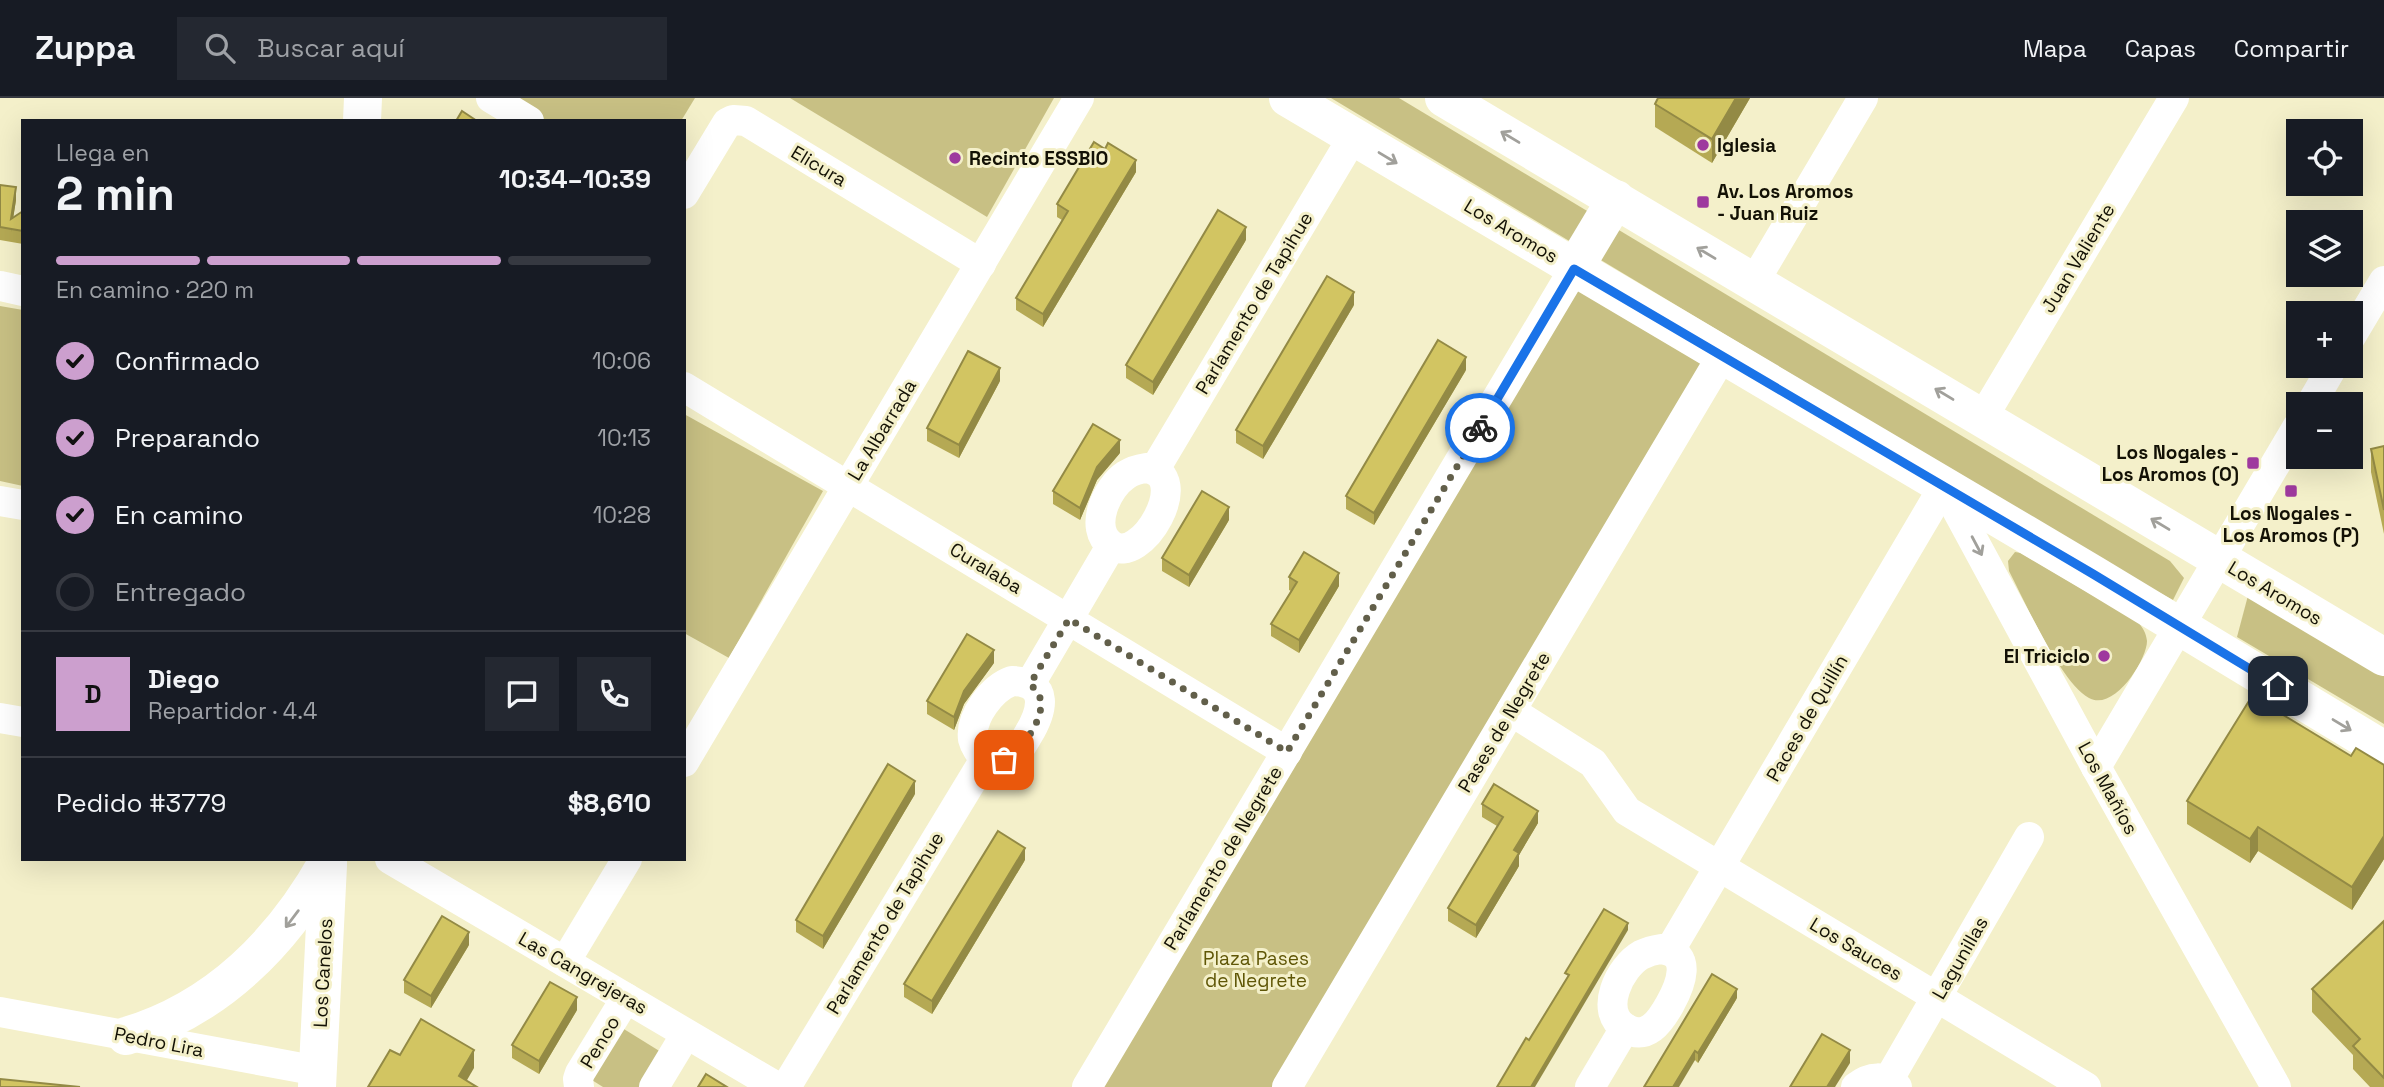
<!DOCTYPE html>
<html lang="es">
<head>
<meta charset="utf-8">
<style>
  body { margin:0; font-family:"Space Grotesk",sans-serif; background:#242831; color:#f1f3f6; height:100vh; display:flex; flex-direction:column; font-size:26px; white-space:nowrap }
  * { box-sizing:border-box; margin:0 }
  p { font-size:23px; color:#9ea1a6 }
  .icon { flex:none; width:38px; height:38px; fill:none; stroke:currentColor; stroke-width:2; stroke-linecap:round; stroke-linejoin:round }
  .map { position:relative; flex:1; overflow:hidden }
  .side { position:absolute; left:21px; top:21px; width:665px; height:742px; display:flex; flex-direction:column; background:#171b24; border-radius:0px; box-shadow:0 7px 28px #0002 }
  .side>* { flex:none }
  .fabs { position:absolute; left:2286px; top:21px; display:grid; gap:14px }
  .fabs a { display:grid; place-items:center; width:77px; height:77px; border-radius:0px; background:#171b24; box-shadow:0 7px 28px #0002; font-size:35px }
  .pin { position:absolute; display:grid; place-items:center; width:60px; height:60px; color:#fff; margin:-30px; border-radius:14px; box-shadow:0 4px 10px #0006 }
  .courier { position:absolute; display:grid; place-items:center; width:70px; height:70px; margin:-35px; border:5px solid #1a73e8; border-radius:50%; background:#fff; color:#222; box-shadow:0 2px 9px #0007 }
  .headline em { font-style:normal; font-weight:700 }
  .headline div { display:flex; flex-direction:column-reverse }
  .headline { display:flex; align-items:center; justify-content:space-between; height:119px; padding:0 35px }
  h1 { font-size:46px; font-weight:700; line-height:52px }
  .bar { display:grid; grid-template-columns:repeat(4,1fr); gap:10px 7px; align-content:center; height:84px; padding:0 35px }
  .bar i { height:9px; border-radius:5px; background:#363941 }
  .bar .current { background:#cc9fce }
  .bar p { grid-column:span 4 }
  .line { display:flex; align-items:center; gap:18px; padding:0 35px; border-top:2px solid #363941 }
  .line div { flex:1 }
  .round { display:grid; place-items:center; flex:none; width:74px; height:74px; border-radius:0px; background:#242831 }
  ol { padding:0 35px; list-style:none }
  li { display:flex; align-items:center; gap:21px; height:77px }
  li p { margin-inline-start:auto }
  li .icon { padding:7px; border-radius:50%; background:#cc9fce; color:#111; stroke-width:4 }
  li:last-child { color:#9ea1a6 }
  li i { width:38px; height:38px; border:4px solid #363941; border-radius:50% }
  header { display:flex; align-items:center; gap:42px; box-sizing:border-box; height:98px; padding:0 35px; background:#171b24; border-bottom:2px solid #363941 }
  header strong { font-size:33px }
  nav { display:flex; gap:38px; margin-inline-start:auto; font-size:24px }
  .search { width:490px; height:63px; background:#242831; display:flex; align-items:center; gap:18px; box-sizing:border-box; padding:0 24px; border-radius:0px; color:#9ea1a6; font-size:26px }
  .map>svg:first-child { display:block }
</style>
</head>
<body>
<header>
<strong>Zuppa</strong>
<div class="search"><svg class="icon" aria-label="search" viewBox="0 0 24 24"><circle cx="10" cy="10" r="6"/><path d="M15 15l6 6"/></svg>Buscar aquí</div>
<nav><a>Mapa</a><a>Capas</a><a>Compartir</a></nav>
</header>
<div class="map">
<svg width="2384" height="989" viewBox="0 0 2384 989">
  <rect width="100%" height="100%" fill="#f4f0ca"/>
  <g fill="#c8c084">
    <path d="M 502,0 L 695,0 L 681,23 L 540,23 Z"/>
    <path d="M 790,0 L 1054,0 L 987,119 Z"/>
    <path d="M 1331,0 L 1399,0 L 2170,463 L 2184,480 L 2173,502 L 2119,473 Z"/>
    <path d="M 1581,185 L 1705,260 L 1272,989 L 1099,989 Z"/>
    <path d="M 0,208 L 23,212 L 23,388 L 0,383 Z"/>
    <path d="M 684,316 L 823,393 L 729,560 L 684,535 Z"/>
    <path d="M 2015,454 L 2021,455 L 2138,524 C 2143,530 2146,535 2147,543 C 2147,562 2114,614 2089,600 C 2061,585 2025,504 2009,473 L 2008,463 Z"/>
    <path d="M 2250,490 L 2384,575 L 2384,626 L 2237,539 Z"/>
    <path d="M 619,928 L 661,954 L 639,989 L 603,989 L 587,979 Z"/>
  </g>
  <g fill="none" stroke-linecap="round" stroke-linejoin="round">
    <g stroke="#fff" stroke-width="30">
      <path d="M 491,0 L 529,23"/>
      <path d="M 684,96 L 727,25 L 733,22 L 746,23 L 981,166"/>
      <path d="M 1754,184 L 1863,0"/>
      <path d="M 0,188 L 23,193"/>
      <path d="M 2350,240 L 2384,183"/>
      <path d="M 684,289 L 1287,654"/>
      <path d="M 2311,306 L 2333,268"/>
      <path d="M 1983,319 L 2174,0"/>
      <path d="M 1146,370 C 1195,376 1141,470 1111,447 C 1088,430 1107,389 1126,377 C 1132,373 1139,371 1146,370 Z"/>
      <path d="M 1155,371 L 1353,39"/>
      <path d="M 1944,388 L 2096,669 L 2276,989"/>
      <path d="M 0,403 L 23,407"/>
      <path d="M 1012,583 C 1051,584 1042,614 1028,637 C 1022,647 1017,657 1006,661 C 999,663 992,662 985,661 C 980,655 975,649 973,641 C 970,619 992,590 1012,583 Z"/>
      <path d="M 1030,586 L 1111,448"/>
      <path d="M 1511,613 L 1593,665 L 1627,713 L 2086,989"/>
      <path d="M 0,620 L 23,624"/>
      <path d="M 684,664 L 1079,0"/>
      <path d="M 2096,669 L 2298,328"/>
      <path d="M 390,761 L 777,989"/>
      <path d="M 1661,851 C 1694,855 1680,888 1670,906 C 1660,924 1647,943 1625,930 C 1598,913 1620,869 1641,857 C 1647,854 1654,852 1661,851 Z"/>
      <path d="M 1670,852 L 1944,388"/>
      <path d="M 565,864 L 627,761"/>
      <path d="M 0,914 L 318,973"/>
      <path d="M 1889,981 L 2029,739"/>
      <path d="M 579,989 L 578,981 L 580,975 L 626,900"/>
      <path d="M 654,989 L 686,936"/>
      <path d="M 786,989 L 985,661"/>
      <path d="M 1087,989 L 1574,171"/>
      <path d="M 1287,989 L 1722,258"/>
      <path d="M 1590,989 L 1625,930"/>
      <path d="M 1856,989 C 1870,978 1885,977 1897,989"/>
    </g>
    <g stroke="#fff" stroke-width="38">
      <path d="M 1288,0 L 2093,476 L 2384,652"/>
      <path d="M 1444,0 L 2384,559"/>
      <path d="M 362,23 L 363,0"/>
      <path d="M 1574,171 L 1616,101"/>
      <path d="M 126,938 C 217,911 283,844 328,763"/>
      <path d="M 317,989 L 328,767"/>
    </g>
  </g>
  <g fill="#b5a954">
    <path d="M 1750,0 L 1712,65 L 1655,29 L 1655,6 Z"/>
    <path d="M 1105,51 L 1136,74 L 1043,229 L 1016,212 L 1016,200 L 1062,122 L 1057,119 L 1057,106 Z"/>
    <path d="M 0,87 L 16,102 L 13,120 L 23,113 L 23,146 L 0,142 Z"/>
    <path d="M 1246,142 L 1153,297 L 1126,280 L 1126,267 Z"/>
    <path d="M 1354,207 L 1263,361 L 1236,345 L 1236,332 Z"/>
    <path d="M 1466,272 L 1374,427 L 1346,411 L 1346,398 Z"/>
    <path d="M 1000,283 L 959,360 L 927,343 L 927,330 Z"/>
    <path d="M 2384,348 L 2384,436 L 2371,374 L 2371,351 Z"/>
    <path d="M 1120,355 L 1097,382 L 1080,422 L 1053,406 L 1053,393 Z"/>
    <path d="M 1229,422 L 1189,489 L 1162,473 L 1162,460 Z"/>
    <path d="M 1289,479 L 1339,488 L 1299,555 L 1271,538 L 1271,526 L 1291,493 L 1289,492 Z"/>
    <path d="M 994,565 L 964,606 L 954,632 L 927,616 L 927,603 Z"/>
    <path d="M 2351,658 L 2384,667 L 2384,761 L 2352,812 L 2258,753 L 2250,765 L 2187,726 L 2187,703 Z"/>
    <path d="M 915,696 L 823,851 L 796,834 L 796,822 Z"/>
    <path d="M 1482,706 L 1538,725 L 1519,757 L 1519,768 L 1476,840 L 1448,823 L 1448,810 L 1497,728 L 1482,719 Z"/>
    <path d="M 1025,762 L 932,916 L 904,899 L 904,886 Z"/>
    <path d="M 2384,823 L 2384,989 L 2370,989 L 2353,971 L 2353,957 L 2312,914 L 2312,891 Z"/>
    <path d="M 469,847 L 431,910 L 404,895 L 404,882 Z"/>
    <path d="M 1737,900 L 1698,965 L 1695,962 L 1644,989 Z"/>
    <path d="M 577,912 L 539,976 L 512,960 L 512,947 Z"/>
  </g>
  <g fill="#938a45">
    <path d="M 1736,0 L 1750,0 L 1712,65 L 1712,41 Z"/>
    <path d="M 1136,62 L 1136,74 L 1043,229 L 1043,216 Z"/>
    <path d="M 16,89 L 16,102 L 11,134 L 11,121 Z"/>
    <path d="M 1246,129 L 1246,142 L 1153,297 L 1153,284 Z"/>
    <path d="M 1354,194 L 1354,207 L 1263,361 L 1263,348 Z"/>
    <path d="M 1466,259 L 1466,272 L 1374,427 L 1374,415 Z"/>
    <path d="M 1000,270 L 1000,283 L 959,360 L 959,347 Z"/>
    <path d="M 1120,342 L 1120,355 L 1097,382 L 1080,422 L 1080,410 L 1097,369 Z"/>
    <path d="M 1229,409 L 1229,422 L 1189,489 L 1189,477 Z"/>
    <path d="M 1339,475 L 1339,488 L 1299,555 L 1299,542 Z"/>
    <path d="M 994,552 L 994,565 L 964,606 L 954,632 L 954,619 L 964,593 Z"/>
    <path d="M 915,683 L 915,696 L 823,851 L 823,838 Z"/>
    <path d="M 1538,713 L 1538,725 L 1519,757 L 1519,768 L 1476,840 L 1476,827 L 1514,752 Z"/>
    <path d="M 2258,729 L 2258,753 L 2250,765 L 2250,741 Z"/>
    <path d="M 2384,738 L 2384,761 L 2352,812 L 2352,789 Z"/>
    <path d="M 1025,750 L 1025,762 L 932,916 L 932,903 Z"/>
    <path d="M 1628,825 L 1628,832 L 1535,989 L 1531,989 Z"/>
    <path d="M 469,834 L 469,847 L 431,910 L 431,898 Z"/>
    <path d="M 1737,891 L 1737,900 L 1698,965 L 1698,955 Z"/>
    <path d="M 577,899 L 577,912 L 539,976 L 539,963 Z"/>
    <path d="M 474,952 L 474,970 L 463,989 L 459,978 Z"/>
    <path d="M 1850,952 L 1850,965 L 1835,989 L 1827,989 Z"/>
    <path d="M 1695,953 L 1695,962 L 1679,989 L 1673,989 Z"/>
  </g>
  <g fill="#d2c562" stroke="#938a45" stroke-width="2">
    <path d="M 1658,0 L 1736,0 L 1712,41 L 1655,6 Z"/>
    <path d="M 462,13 L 477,23 L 456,23 Z"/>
    <path d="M 1094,44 L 1105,51 L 1108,45 L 1136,62 L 1043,216 L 1016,200 L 1068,113 L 1057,106 Z"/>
    <path d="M 0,87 L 16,89 L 11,121 L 23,113 L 23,133 L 0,129 Z"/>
    <path d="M 1218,112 L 1246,129 L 1153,284 L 1126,267 Z"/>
    <path d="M 1327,178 L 1354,194 L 1263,348 L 1236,332 Z"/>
    <path d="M 1438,242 L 1466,259 L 1374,415 L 1346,398 Z"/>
    <path d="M 968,253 L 1000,270 L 959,347 L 927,330 Z"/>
    <path d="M 1093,326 L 1120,342 L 1097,369 L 1080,410 L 1053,393 Z"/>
    <path d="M 2384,348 L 2384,412 L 2371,351 Z"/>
    <path d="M 1202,393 L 1229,409 L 1189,477 L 1162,460 Z"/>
    <path d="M 1304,454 L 1339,475 L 1299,542 L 1271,526 L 1297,484 L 1289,479 Z"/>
    <path d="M 967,536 L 994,552 L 964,593 L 954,619 L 927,603 Z"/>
    <path d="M 2252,598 L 2351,658 L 2356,650 L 2384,667 L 2384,738 L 2352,789 L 2258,729 L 2250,741 L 2187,703 Z"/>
    <path d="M 888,666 L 915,683 L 823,838 L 796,822 Z"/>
    <path d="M 1494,686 L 1538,713 L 1514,752 L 1519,755 L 1476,827 L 1448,810 L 1503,719 L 1482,706 Z"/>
    <path d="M 998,733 L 1025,750 L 932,903 L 904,886 Z"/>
    <path d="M 1604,811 L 1628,825 L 1531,989 L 1497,989 L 1526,940 L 1529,942 L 1569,877 L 1565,875 Z"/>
    <path d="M 442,818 L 469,834 L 431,898 L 404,882 Z"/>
    <path d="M 2384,823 L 2384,980 L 2353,948 L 2360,941 L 2312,891 Z"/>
    <path d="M 1712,876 L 1737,891 L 1698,955 L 1695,953 L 1673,989 L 1644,989 Z"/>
    <path d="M 550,884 L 577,899 L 539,963 L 512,947 Z"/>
    <path d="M 421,921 L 474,952 L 459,978 L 477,989 L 368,989 L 390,952 L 400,957 Z"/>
    <path d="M 1822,936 L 1850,952 L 1827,989 L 1790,989 Z"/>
    <path d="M 706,976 L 727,989 L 698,989 Z"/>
    <path d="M 0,981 L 80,989 L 0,989 Z"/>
  </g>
  <defs><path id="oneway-shaft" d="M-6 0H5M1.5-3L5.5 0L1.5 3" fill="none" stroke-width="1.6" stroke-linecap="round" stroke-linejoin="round" transform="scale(1.75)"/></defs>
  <g stroke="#a1a09b">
    <use href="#oneway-shaft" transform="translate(1510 39) rotate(-149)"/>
    <use href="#oneway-shaft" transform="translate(1388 60) rotate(31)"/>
    <use href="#oneway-shaft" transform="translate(1706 155) rotate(-149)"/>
    <use href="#oneway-shaft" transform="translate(1944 296) rotate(-149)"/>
    <use href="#oneway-shaft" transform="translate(2160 426) rotate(-149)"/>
    <use href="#oneway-shaft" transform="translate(1977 448) rotate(62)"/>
    <use href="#oneway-shaft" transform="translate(2342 627) rotate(31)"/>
    <use href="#oneway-shaft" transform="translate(292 821) rotate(127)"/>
  </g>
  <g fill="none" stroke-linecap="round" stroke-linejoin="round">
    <path stroke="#625f4a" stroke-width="7" stroke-dasharray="0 12.6" d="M 1004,662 C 1021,653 1046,620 1040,600 C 1038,594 1034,590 1030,586 L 1069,521 L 1287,654 L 1480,330"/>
    <path stroke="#1a73e8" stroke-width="9" d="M 1480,330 L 1574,171 L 2093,476 L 2278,588"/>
  </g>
  <g fill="#9e399e" stroke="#f4f0ca" stroke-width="2.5">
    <circle cx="1703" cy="47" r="7"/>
    <circle cx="955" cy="60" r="7"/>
    <rect x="1696" y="97" width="14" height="14" rx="3.5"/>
    <rect x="2246" y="358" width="14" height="14" rx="3.5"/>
    <rect x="2284" y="386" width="14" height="14" rx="3.5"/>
    <circle cx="2104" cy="558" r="7"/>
  </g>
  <g text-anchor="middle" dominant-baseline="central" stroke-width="6" stroke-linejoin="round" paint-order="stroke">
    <g font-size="19" font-weight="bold" fill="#131105" stroke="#f4f0ca" text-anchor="start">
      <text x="1717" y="47">Iglesia</text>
      <text x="969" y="60">Recinto ESSBIO</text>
      <text x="1717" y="93">Av. Los Aromos<tspan x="1717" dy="22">- Juan Ruiz</tspan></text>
      <text x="2239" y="354" text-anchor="end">Los Nogales -<tspan x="2239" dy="22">Los Aromos (O)</tspan></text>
      <text x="2291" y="415" text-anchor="middle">Los Nogales -<tspan x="2291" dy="22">Los Aromos (P)</tspan></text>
      <text x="2090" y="558" text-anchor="end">El Triciclo</text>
    </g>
    <g font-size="19" fill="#131105" stroke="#f4f0ca">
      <text transform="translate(819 68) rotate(31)">Elicura</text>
      <text transform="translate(1511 133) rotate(31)">Los Aromos</text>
      <text transform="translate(2078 160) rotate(-59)">Juan Valiente</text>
      <text transform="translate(1254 205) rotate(-59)">Parlamento de Tapihue</text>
      <text transform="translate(882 332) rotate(-59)">La Albarrada</text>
      <text transform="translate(986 470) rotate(31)">Curalaba</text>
      <text transform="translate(2275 495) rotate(31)">Los Aromos</text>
      <text transform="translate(1807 620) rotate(-60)">Paces de Quillín</text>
      <text transform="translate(1504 624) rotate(-59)">Pases de Negrete</text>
      <text transform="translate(2108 690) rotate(61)">Los Mañíos</text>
      <text transform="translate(1223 760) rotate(-59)">Parlamento de Negrete</text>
      <text transform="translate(885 825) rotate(-59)">Parlamento de Tapihue</text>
      <text transform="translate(1856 851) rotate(31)">Los Sauces</text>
      <text transform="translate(1960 860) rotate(-60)">Lagunillas</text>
      <text transform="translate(323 875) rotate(-87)">Los Canelos</text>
      <text transform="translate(583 875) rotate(30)">Las Cangrejeras</text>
      <text transform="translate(159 944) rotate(11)">Pedro Lira</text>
      <text transform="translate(600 944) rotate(-59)">Penco</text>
    </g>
    <g font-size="19" fill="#5f5606" stroke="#f4f0ca">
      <text x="1256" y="860">Plaza Pases<tspan x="1256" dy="22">de Negrete</tspan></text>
    </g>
  </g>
</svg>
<div class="fabs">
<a><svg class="icon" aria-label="locate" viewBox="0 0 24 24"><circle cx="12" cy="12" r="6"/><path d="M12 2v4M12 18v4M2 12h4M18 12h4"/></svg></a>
<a><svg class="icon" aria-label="layers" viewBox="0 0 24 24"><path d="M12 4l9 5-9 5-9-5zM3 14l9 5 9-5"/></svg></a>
<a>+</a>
<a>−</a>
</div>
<div class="pin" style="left:1004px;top:662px;background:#ea580c"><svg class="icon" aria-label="bag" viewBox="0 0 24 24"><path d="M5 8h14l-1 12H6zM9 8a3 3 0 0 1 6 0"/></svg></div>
<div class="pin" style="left:2278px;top:588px;background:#1f2937"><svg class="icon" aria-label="home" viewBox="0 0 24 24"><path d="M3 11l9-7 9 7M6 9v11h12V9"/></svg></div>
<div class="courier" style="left:1480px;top:330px"><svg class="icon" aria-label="bike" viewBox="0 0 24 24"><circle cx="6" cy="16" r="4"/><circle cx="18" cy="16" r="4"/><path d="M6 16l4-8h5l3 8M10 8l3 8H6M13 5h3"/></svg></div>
<section class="side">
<div class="headline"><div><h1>2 min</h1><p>Llega en</p></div><em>10:34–10:39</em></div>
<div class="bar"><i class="current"></i><i class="current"></i><i class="current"></i><i></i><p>En camino · 220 m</p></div>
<ol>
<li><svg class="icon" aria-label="check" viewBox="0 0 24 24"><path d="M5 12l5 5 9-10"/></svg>Confirmado<p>10:06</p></li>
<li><svg class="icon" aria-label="check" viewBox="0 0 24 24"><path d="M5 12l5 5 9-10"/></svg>Preparando<p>10:13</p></li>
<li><svg class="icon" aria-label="check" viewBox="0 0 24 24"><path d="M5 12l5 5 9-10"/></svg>En camino<p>10:28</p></li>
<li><i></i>Entregado</li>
</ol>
<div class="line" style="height:126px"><b class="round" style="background:#cc9fce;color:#111">D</b><div><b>Diego</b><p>Repartidor · 4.4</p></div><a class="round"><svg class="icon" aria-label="chat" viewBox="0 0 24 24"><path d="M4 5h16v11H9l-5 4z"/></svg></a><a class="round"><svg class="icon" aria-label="phone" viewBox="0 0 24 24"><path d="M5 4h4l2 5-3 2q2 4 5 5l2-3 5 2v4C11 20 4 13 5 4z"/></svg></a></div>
<div class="line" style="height:91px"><div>Pedido #3779</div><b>$8,610</b></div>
</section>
</div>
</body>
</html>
